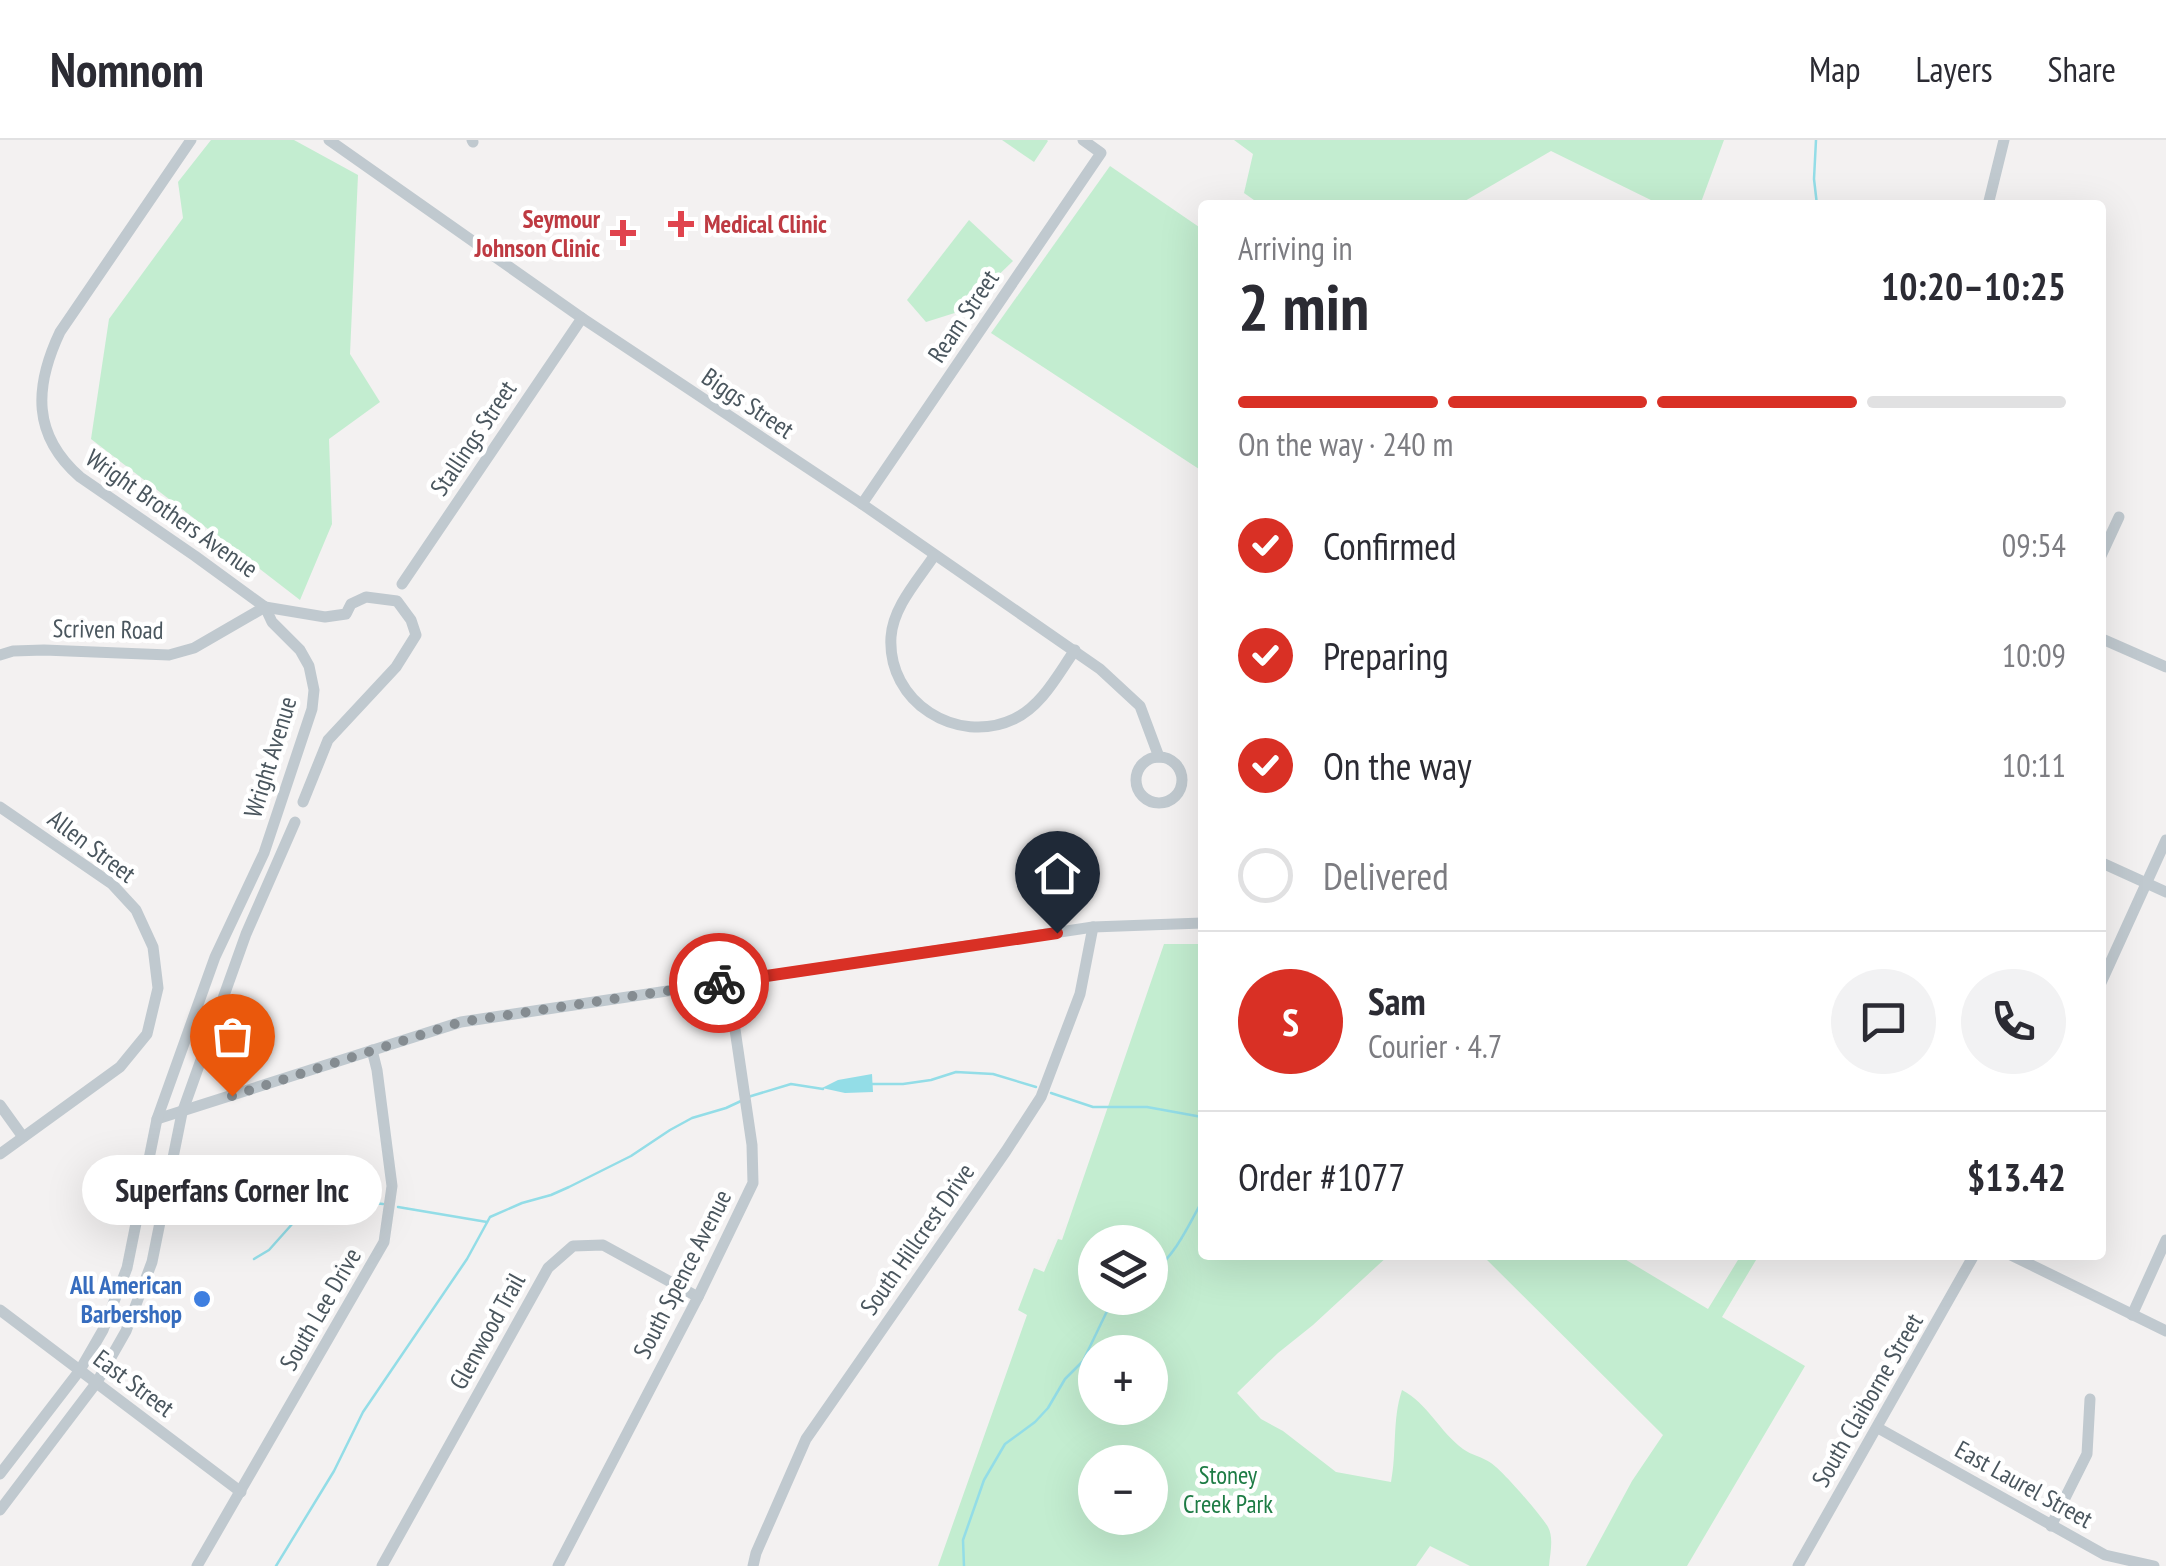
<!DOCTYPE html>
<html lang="en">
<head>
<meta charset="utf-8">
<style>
  body { margin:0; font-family:"PT Sans Narrow",sans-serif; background:#f2f2f3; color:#2b2b33; height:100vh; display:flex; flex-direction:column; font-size:38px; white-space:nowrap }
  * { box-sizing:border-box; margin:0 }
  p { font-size:32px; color:#7c7c81 }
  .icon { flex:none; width:55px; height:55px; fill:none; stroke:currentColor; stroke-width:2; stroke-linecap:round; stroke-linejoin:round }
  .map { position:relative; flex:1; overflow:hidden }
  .panel { position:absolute; left:1198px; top:60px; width:908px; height:1060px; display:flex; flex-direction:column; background:#fff; border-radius:10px; box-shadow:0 10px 40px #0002 }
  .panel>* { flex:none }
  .fabs { position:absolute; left:1078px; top:1085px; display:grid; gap:20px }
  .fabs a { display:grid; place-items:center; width:90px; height:90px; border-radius:50%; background:#fff; box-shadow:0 10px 40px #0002; font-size:50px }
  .pin { position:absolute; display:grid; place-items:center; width:85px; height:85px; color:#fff; margin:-102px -42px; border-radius:50% 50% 50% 0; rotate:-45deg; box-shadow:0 0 10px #0007 }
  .pin .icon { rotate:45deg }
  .courier { position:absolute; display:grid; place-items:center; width:100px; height:100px; margin:-50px; border:8px solid #d93025; border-radius:50%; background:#fff; color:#222; box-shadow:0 2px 12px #0007 }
  .bubble { position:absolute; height:70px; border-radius:35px; background:#fff; box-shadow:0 10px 40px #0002; font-size:32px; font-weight:700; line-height:70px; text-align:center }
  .summary em { font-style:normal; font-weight:700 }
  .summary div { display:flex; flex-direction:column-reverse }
  .summary { display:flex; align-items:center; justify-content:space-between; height:170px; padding:0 40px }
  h1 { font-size:65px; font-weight:700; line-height:75px }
  .bar { display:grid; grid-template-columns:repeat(4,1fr); gap:15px 10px; align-content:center; height:120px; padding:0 40px }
  .bar i { height:12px; border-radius:8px; background:#e1e1e2 }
  .bar .selected { background:#d93025 }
  .bar p { grid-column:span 4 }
  .line { display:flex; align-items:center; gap:25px; padding:0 40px; border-top:2px solid #e1e1e2 }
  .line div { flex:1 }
  .round { display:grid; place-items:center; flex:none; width:105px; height:105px; border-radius:52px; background:#f2f2f3 }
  ol { padding:0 40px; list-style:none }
  li { display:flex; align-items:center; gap:30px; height:110px }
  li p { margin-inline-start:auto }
  li .icon { padding:10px; border-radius:50%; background:#d93025; color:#fff; stroke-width:4 }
  li:last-child { color:#7c7c81 }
  li i { width:55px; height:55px; border:5px solid #e1e1e2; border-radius:50% }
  header { display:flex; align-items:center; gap:60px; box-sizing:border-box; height:140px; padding:0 50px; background:#fff; border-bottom:2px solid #e1e1e2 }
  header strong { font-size:48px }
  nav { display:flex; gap:55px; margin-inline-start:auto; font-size:35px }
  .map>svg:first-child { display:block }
</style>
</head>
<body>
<header>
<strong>Nomnom</strong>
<nav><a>Map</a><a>Layers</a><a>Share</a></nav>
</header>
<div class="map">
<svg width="2166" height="1426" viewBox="0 0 2166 1426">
  <rect width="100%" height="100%" fill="#f3f1f1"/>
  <g fill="#c3edd0" fill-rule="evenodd">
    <path d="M 211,0 L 294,0 L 358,35 L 350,214 L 380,262 L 329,299 L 332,384 L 300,460 L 91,299 L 109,179 L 183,78 L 178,42 Z"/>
    <path d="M 1002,0 L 1047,0 L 1048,1 L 1034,22 Z"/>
    <path d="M 1234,0 L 1724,0 L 1700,65 L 1661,65 L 1551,11 L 1458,65 L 1261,65 L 1244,53 L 1253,14 Z"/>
    <path d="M 1110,26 L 1202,89 L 1202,331 L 991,193 Z"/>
    <path d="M 969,80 L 1013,121 L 961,171 L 926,182 L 907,160 Z"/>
    <path d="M 1164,804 L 1202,804 L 1202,1115 L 1389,1115 L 1313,1185 L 1278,1213 L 1237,1253 L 1261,1279 L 1283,1291 L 1336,1332 L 1391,1342 C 1397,1312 1392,1280 1402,1250 C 1428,1264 1439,1291 1463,1309 C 1471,1315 1483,1317 1491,1323 C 1503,1331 1541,1375 1548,1387 C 1554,1398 1550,1414 1549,1426 L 1470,1426 L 1430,1406 L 1416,1426 L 938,1426 L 1027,1175 L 1018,1170 L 1034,1128 L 1044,1132 L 1058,1099 L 1062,1100 ZM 1095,1102 L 1150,1102 L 1150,1158 L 1095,1158 ZM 1150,1212 L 1150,1268 L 1095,1268 L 1095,1212 ZM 1150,1322 L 1150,1378 L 1095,1378 L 1095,1322 Z"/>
    <path d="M 1482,1115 L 1618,1115 L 1708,1169 L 1741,1115 L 1759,1115 L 1722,1177 L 1805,1226 L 1687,1426 L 1586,1426 L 1632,1341 L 1663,1295 Z"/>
  </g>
  <path fill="#93dde7" d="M 872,934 L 873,952 L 845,953 L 822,948 L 838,940 Z"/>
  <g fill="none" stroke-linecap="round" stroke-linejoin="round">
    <g stroke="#93dde7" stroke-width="2.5">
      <path d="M 1816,0 L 1814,39 L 1817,65"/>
      <path d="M 871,944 L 903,944 L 931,940 L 956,932 L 993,934 L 1036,947"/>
      <path d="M 1051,953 L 1093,967 L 1147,967 L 1202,977"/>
      <path d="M 748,957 L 791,944 L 823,949"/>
      <path d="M 398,1067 L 487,1082"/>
      <path d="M 254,1119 L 269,1110 L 310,1064 L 336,1059 L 383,1064"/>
      <path d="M 1150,1134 C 1174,1118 1189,1085 1202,1061"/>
      <path d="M 276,1426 L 334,1331 L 363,1272 L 467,1119 L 490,1077 L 522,1063 L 551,1055 L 569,1047 L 631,1016 L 670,990 L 692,978 L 726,968 L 741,961"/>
      <path d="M 964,1426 L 963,1400 L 984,1340 L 1005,1304 L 1035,1282 L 1048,1268 L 1065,1239 L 1083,1221 L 1109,1167 L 1118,1158"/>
    </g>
    <g stroke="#c0c9cf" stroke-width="11">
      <path d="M 329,0 L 582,178 L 862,364 L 1100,529 L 1140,566 L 1159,617"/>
      <path d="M 472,0 L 473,2"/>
      <path d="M 1988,65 L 2004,0"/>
      <path d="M 862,364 L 1101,13 L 1083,0"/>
      <path d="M 934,416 C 918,440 893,467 891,497 C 887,562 957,606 1014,579 C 1042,566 1058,534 1075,510"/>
      <path d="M 2100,418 L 2119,377"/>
      <path d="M 402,444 L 582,178"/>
      <path d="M 265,467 L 325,477 L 346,474 L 351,464 L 366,457 L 397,461 L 411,480 L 416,495 L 396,527 L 328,600 L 303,662"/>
      <path d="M 2100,498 L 2166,527"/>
      <path d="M 0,515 L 13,511 L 44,510 L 169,515 L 194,508 L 265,467"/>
      <circle cx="1159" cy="640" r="23"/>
      <path d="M 0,667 L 112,744 L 136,770 L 153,807 L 158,848 L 147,894 L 120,927 L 0,1014"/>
      <path d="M 2100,722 L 2166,752"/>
      <path d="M 2100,845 L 2166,700"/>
      <path d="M 0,965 L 23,997"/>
      <path d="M 157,979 L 461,882 L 1093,787 L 1202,783"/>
      <path d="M 2011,1115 L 2166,1191"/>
      <path d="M 0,1170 L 241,1352"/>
      <path d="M 2132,1175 L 2166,1100"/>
      <path d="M 1878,1288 L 2105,1415 L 2154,1426"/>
      <path d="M 0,1334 L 80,1230 L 103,1190 L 127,1128 L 157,979 L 215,817 L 264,713 L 312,569 L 314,550 L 309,526 L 300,510 L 272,482 L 265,467 L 195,416 L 80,337 C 32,295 34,247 60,192 L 191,0"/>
      <path d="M 0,1370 L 97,1242 L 126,1191 L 152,1122 L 182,973 L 246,794 L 295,682"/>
      <path d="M 2051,1386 L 2087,1314 L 2090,1259"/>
      <path d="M 197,1426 L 384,1102 L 392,1046 L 377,930 L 372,910"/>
      <path d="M 382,1426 L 548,1128 L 573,1106 L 603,1105 L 698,1157"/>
      <path d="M 558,1426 L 698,1157 L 753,1043 L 752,1005 L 728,842"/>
      <path d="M 753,1426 L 756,1413 L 806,1299 L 1006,1011 L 1041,957 L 1080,854 L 1093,787"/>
      <path d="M 1798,1426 L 1974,1115"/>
    </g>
  </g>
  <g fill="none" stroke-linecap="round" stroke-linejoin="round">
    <path stroke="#858c91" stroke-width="10" stroke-dasharray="0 18" d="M 232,956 L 461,882 L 719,843"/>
    <path stroke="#d93025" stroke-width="12" d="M 719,843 L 1057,793"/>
  </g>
  <g fill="#e0444e" stroke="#fff" stroke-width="4">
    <path d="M676 69h10v10h10v10h-10v10h-10v-10h-10v-10h10z"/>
    <path d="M618 78h10v10h10v10h-10v10h-10v-10h-10v-10h10z"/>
  </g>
  <circle fill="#3f7fe0" stroke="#fff" stroke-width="4" cx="202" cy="1159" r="10"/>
  <g text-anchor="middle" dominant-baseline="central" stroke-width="9" stroke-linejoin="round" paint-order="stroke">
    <g font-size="25" font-weight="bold" fill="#be3a42" stroke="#fff" text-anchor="end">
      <text x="600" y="79">Seymour<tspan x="600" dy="29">Johnson Clinic</tspan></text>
      <text x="704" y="84" text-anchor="start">Medical Clinic</text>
    </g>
    <g font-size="25" fill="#4a565e" stroke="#fff">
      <text transform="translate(963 176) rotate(-56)">Ream Street</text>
      <text transform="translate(748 263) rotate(34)">Biggs Street</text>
      <text transform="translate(473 298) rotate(-56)">Stallings Street</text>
      <text transform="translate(172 373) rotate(35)">Wright Brothers Avenue</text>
      <text transform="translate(108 489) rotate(1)">Scriven Road</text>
      <text transform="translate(270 617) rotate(-73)">Wright Avenue</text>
      <text transform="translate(92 706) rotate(37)">Allen Street</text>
      <text transform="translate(917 1099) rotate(-55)">South Hillcrest Drive</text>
      <text transform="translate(682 1134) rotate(-63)">South Spence Avenue</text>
      <text transform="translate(320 1169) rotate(-60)">South Lee Drive</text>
      <text transform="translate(487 1191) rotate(-61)">Glenwood Trail</text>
      <text transform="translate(134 1243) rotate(37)">East Street</text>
      <text transform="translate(1867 1260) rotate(-60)">South Claiborne Street</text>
      <text transform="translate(2024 1344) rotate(29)">East Laurel Street</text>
    </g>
    <g font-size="25" font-weight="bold" fill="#366cbe" stroke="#fff" text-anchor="end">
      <text x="182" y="1145">All American<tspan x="182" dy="29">Barbershop</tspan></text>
    </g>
    <g font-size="25" fill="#1e7c45" stroke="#fff">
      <text x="1228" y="1335">Stoney<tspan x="1228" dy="29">Creek Park</tspan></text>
    </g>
  </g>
</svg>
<div class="fabs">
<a><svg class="icon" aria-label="layers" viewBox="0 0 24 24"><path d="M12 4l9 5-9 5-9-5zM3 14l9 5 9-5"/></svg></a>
<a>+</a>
<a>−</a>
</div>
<div class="pin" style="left:232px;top:956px;background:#ea580c"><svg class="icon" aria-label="bag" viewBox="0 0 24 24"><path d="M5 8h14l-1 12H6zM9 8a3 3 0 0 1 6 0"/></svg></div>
<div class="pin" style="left:1057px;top:793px;background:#1f2937"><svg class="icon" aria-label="home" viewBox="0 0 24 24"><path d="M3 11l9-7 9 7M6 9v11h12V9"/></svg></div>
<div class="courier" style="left:719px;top:843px"><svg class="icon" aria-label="bike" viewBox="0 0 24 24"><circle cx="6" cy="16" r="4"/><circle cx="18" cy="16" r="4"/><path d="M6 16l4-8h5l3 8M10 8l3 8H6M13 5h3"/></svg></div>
<div class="bubble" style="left:82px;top:1015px;width:300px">Superfans Corner Inc</div>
<section class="panel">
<div class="summary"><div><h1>2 min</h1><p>Arriving in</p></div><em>10:20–10:25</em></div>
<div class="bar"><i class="selected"></i><i class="selected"></i><i class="selected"></i><i></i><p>On the way · 240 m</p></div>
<ol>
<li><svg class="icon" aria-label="check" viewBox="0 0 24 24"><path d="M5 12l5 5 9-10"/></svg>Confirmed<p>09:54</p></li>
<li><svg class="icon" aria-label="check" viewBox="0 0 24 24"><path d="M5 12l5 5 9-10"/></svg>Preparing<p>10:09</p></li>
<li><svg class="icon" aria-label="check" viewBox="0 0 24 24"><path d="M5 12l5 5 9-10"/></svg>On the way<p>10:11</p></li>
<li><i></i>Delivered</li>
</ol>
<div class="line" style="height:180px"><b class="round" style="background:#d93025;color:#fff">S</b><div><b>Sam</b><p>Courier · 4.7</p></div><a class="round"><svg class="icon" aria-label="chat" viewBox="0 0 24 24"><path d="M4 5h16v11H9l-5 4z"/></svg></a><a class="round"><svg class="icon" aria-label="phone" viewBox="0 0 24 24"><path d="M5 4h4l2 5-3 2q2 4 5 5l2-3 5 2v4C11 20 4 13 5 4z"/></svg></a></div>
<div class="line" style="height:130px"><div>Order #1077</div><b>$13.42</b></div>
</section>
</div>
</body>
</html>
